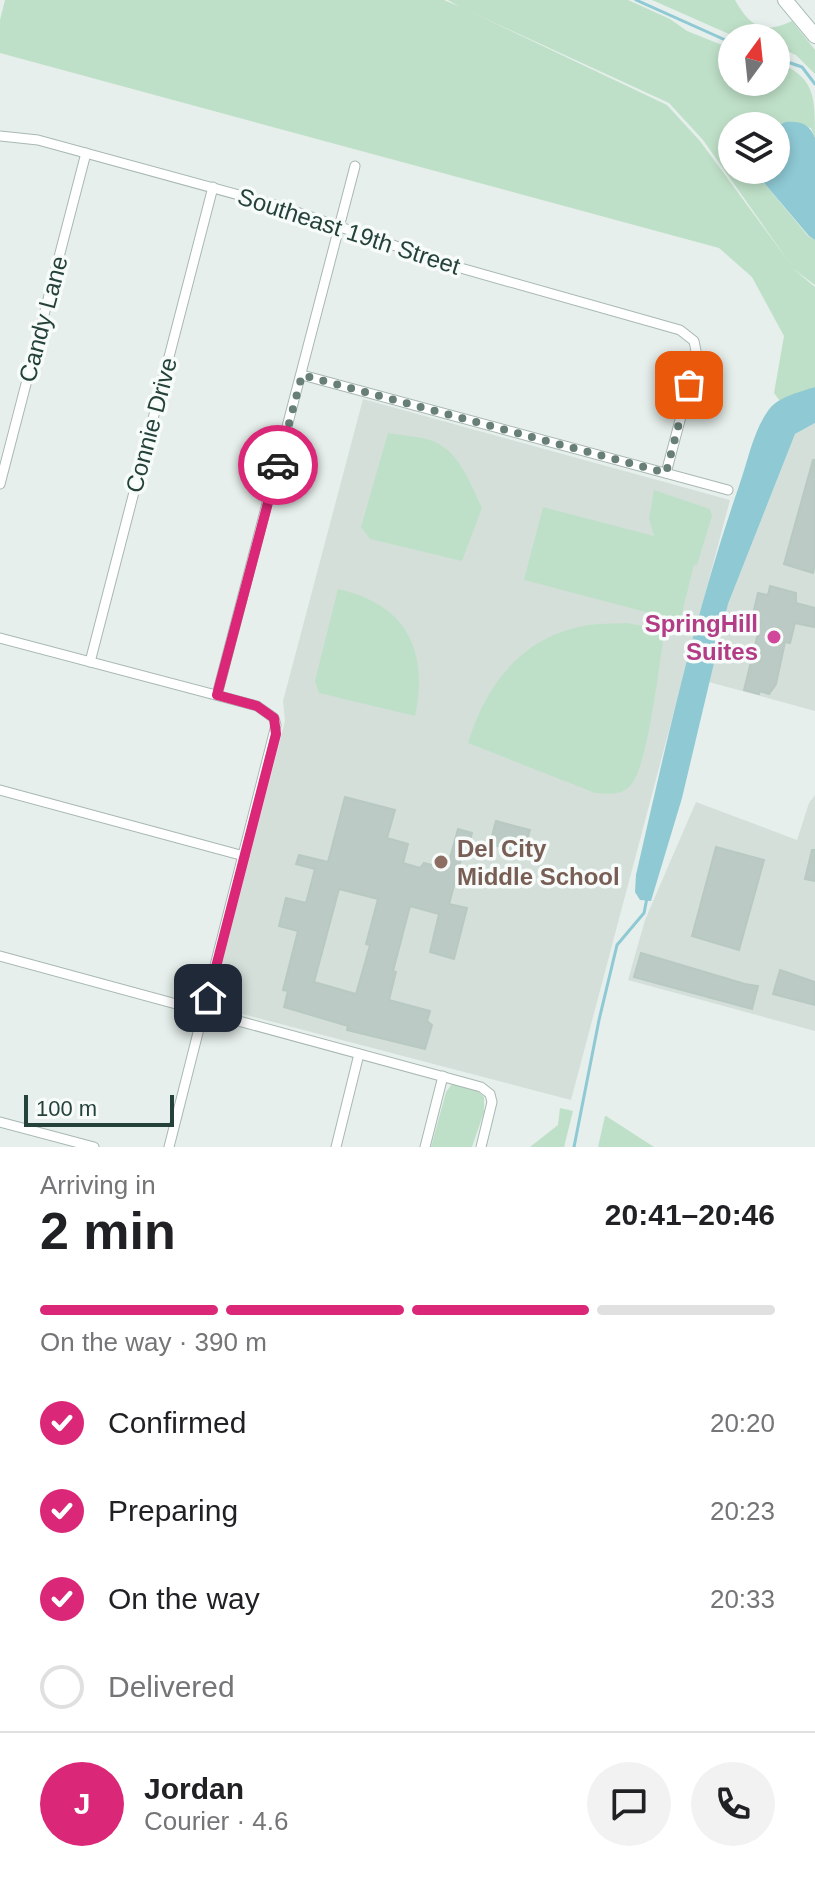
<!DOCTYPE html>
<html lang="en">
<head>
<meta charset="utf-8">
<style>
  body { margin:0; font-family:Helvetica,sans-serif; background:#f2f2f2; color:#202124; height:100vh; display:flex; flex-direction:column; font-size:30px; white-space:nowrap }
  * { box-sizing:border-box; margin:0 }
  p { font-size:26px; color:#757577 }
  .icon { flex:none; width:44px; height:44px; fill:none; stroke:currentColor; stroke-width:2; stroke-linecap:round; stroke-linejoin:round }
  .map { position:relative; height:1147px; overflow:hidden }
  .sheet { display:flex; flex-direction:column; background:#fff; flex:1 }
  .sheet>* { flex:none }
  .needle { width:52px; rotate:15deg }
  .fabs { position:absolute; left:718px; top:24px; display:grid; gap:16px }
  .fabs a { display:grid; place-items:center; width:72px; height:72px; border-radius:50%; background:#fff; box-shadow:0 4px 12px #0003; font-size:40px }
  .scale { position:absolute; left:24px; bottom:20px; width:150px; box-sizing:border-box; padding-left:8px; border:4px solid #24423a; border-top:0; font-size:22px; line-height:28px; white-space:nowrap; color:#24423a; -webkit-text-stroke:6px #f7fbf9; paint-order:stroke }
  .pin { position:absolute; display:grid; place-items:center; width:68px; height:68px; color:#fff; margin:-34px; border-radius:16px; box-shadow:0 4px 12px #0006 }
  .courier { position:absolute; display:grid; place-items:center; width:80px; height:80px; margin:-40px; border:6px solid #db2777; border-radius:50%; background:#fff; color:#222; box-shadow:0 2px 10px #0007 }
  .summary em { font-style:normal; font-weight:600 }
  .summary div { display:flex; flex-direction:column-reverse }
  .summary { display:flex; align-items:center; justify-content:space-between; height:136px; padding:0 40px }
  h1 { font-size:52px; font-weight:600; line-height:60px }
  .bar { display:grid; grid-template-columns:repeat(4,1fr); gap:12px 8px; align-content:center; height:96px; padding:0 40px }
  .bar i { height:10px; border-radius:6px; background:#e0e0e0 }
  .bar .current { background:#db2777 }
  .bar p { grid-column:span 4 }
  .line { display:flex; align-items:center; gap:20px; padding:0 40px; border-top:2px solid #e0e0e0 }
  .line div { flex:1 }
  .round { display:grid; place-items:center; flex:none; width:84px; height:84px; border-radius:42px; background:#f2f2f2 }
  ol { padding:0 40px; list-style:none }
  li { display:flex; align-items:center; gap:24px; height:88px }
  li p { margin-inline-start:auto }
  li .icon { padding:8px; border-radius:50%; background:#db2777; color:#fff; stroke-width:4 }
  li:last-child { color:#757577 }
  li i { width:44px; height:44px; border:4px solid #e0e0e0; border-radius:50% }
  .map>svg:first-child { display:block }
</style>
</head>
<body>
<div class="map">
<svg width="815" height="1147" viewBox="0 0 815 1147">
  <rect width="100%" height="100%" fill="#e6efeb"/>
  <g fill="#d4dfda">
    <path d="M 363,399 L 730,500 L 571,1100 L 220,1008 L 213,998 L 285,721 L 283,701 Z"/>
    <path d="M 815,423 L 815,711 L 709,682 L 728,604 L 795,434 Z"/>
    <path d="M 815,795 L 815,1031 L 628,980 L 645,920 L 696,802 L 797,840 L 809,803 Z"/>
  </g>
  <g fill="#bfe0c8" fill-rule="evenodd">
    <path d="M 5,0 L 444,0 L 458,6 L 448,0 L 628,0 L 670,19 L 687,31 L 732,49 L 732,82 L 776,82 L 776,61 C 815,78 815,94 815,138 L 811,128 L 785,122 L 776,127 L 732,126 L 732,170 L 753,170 L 808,236 L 815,240 L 815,285 L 792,268 L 815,287 L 815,387 L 780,401 L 774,393 L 784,336 L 752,277 L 719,248 L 0,53 L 0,20 ZM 471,12 L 669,103 L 703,140 L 789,262 L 700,141 L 667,105 Z"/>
    <path d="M 652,0 L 735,0 C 750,26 762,35 792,21 L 815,50 L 815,74 L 796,55 L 776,46 L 776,38 L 738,38 Z"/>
    <path d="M 388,433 C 403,436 426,436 439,444 C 461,456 472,487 482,508 L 462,561 L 370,539 L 361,527 Z"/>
    <path d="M 654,490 L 710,509 L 712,516 L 697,565 L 694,565 L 680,621 L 524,580 L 543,507 L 654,536 L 649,519 Z"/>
    <path d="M 338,589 C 406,604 429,650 415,716 L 319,693 L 315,681 Z"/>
    <path d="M 627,623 L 665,630 C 659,662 649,763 631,785 C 621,796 608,794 595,793 L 468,743 C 485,686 521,638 583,626 C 597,623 613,624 627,623 Z"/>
    <path d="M 452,1084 L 476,1090 L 484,1097 L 484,1112 L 472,1147 L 431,1147 L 446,1092 Z"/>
    <path d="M 560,1108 L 573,1111 L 564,1147 L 530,1147 L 558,1125 Z"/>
    <path d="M 605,1116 L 606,1116 L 654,1147 L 598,1147 Z"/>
  </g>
  <g fill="#8ec9d4">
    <path d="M 785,122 C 800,121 809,123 815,138 L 815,240 L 809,236 L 753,170 L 776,170 L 776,127 Z"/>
    <path d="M 815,387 L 815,423 L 795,434 L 728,604 L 682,798 L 651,901 L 640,900 L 635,892 L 636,875 C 666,744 695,613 739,486 C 748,461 754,427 771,407 C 780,397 802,391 815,387 Z"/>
  </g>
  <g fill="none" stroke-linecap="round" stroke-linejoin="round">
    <g stroke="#8ec9d4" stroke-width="3">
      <path d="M 636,0 L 732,43"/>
      <path d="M 776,58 L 802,67 L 815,84"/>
      <path d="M 574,1147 L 599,1020 L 617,945 L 644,913 L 647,898"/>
    </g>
  </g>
  <g fill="#bbcac4" stroke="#b8c9c2" stroke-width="2" fill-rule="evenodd">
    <path d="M 813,460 L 815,460 L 815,565 L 813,573 L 784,564 Z"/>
    <path d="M 770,586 L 796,593 L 796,603 L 815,608 L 815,623 L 814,627 L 795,623 L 790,643 L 785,642 L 776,684 L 769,694 L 760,691 L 759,694 L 744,690 L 761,621 L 754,619 L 757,610 L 754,610 L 758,593 L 768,595 Z"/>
    <path d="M 345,797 L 395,810 L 387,838 L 408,844 L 403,863 L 420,868 L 424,863 L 447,869 L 458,829 L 472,833 L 465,860 L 461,859 L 449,904 L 467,908 L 454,959 L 430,952 L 439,914 L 410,906 L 393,971 L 396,972 L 389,1000 L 430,1011 L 427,1021 L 432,1025 L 425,1049 L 347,1030 L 348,1026 L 284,1007 L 288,991 L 283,990 L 298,931 L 279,926 L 286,898 L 306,903 L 315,869 L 296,864 L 299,855 L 328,862 ZM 339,889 L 378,899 L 366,944 L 370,945 L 356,994 L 314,982 Z"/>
    <path d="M 496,821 L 530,830 L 523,853 L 490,844 Z"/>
    <path d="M 716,847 L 764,860 L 739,950 L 692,936 Z"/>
    <path d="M 812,850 L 815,850 L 815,881 L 805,879 Z"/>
    <path d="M 641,953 L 745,984 L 758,986 L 752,1009 L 634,977 Z"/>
    <path d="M 780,970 L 815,982 L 815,1005 L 773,994 Z"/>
  </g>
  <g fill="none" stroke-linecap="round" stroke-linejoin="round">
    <g stroke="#a8b8b2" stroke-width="11">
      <g id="street">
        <path d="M 0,136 L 38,140 L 279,206 L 457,267 L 680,330 L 694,341 L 697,356 L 666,473"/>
        <path d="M 302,375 L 728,490"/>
        <path d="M 0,484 L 86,153"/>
        <path d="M 0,638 L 257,706 L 274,718 L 276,725 L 169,1147"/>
        <path d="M 90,662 L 213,187"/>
        <path d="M 217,695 L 355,166"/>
        <path d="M 0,790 L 244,856"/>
        <path d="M 0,956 L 481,1087 L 490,1094 L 492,1102 L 481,1147"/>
        <path d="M 0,1122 L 94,1147"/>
        <path d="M 336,1147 L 359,1054"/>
        <path d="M 425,1147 L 443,1076"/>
      </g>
    </g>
    <g stroke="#a4bbb3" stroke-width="16">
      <path id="secondary" d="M 785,0 L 815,36"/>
    </g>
    <use href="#street" stroke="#fff" stroke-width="9"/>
    <use href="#secondary" stroke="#fff" stroke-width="14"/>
  </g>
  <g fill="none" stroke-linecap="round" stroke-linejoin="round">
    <path stroke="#687f78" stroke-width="8" stroke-dasharray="0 14.4" d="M 278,465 L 302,375 L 666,473 L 689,385"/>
    <path stroke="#db2777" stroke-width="10" d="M 208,998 L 276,734 L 274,718 L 257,706 L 217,695 L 278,465"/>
  </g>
  <circle fill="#d1479c" stroke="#f7fbf9" stroke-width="3" cx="774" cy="637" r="8"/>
  <circle fill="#8d6e63" stroke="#f7fbf9" stroke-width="3" cx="441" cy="862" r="8"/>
  <g text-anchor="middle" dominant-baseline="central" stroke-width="7" stroke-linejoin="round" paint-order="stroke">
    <g font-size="24" fill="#24423a" stroke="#f7fbf9">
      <text transform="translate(349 231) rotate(18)">Southeast 19th Street</text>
      <text transform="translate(43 319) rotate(-75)">Candy Lane</text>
      <text transform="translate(151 425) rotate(-75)">Connie Drive</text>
    </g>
    <g font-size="24" font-weight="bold" fill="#b23c85" stroke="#f7fbf9" text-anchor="end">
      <text x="758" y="623">SpringHill<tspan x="758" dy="28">Suites</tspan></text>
    </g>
    <g font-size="24" font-weight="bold" fill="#785e54" stroke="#f7fbf9" text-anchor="start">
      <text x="457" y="848">Del City<tspan x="457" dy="28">Middle School</tspan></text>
    </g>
  </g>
</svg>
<div class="fabs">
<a><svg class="needle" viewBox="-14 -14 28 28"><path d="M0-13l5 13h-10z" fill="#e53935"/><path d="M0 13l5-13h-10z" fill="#757577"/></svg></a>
<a><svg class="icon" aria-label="layers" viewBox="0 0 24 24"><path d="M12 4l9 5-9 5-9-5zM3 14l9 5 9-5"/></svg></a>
</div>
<div class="scale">100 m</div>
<div class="pin" style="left:689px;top:385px;background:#ea580c"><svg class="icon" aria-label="bag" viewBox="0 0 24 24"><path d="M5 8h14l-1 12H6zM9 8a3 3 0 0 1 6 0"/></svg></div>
<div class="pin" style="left:208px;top:998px;background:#1f2937"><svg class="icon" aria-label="home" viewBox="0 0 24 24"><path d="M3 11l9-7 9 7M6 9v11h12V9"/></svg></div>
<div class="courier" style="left:278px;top:465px"><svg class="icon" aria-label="car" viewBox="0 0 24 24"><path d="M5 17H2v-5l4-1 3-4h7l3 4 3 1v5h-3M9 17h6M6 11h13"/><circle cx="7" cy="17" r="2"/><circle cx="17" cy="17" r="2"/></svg></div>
</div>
<section class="sheet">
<div class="summary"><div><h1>2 min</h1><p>Arriving in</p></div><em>20:41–20:46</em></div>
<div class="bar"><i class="current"></i><i class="current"></i><i class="current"></i><i></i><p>On the way · 390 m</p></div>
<ol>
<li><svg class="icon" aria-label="check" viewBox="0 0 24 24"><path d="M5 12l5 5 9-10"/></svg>Confirmed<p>20:20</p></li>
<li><svg class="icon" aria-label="check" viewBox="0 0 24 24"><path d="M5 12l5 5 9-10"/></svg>Preparing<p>20:23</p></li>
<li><svg class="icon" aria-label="check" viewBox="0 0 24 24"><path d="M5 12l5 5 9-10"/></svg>On the way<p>20:33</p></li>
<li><i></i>Delivered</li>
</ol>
<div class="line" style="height:144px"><b class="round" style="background:#db2777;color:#fff">J</b><div><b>Jordan</b><p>Courier · 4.6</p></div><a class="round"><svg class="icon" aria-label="chat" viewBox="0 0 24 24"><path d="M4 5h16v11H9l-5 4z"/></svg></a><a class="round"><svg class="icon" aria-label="phone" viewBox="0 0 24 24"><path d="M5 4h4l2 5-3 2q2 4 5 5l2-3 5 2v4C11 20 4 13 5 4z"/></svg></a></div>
</section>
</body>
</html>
